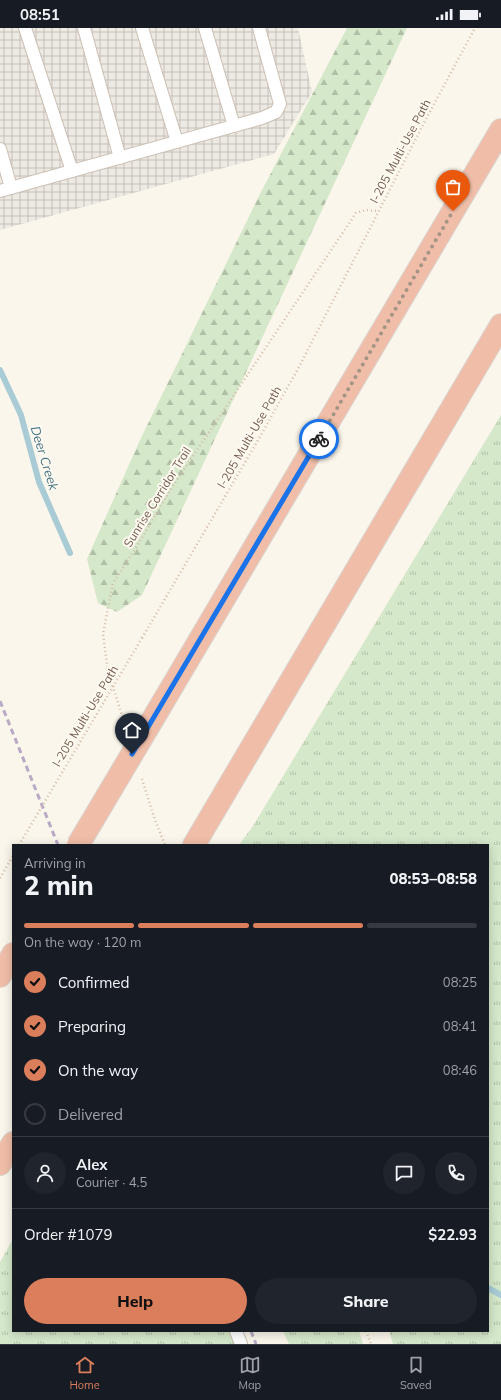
<!DOCTYPE html>
<html lang="en">
<head>
<meta charset="utf-8">
<style>
  body { margin:0; font-family:Mulish,sans-serif; background:#20242c; color:#f1f3f6; height:100vh; display:flex; flex-direction:column; font-size:15px; white-space:nowrap }
  * { box-sizing:border-box; margin:0 }
  p { font-size:13px; color:#9ea1a6 }
  .icon { flex:none; width:22px; height:22px; fill:none; stroke:currentColor; stroke-width:2; stroke-linecap:round; stroke-linejoin:round }
  .map { position:relative; flex:1; overflow:hidden }
  .sheet { position:absolute; left:12px; top:816px; width:477px; height:488px; display:flex; flex-direction:column; background:#171b24; border-radius:0px; box-shadow:0 2px 10px #0003 }
  .sheet>* { flex:none }
  .pin { position:absolute; display:grid; place-items:center; width:34px; height:34px; color:#fff; margin:-41px -17px; border-radius:50% 50% 50% 0; rotate:-45deg; box-shadow:0 0 4px #0007 }
  .pin .icon { rotate:45deg }
  .courier { position:absolute; display:grid; place-items:center; width:40px; height:40px; margin:-20px; border:3px solid #1a73e8; border-radius:50%; background:#fff; color:#222; box-shadow:0 1px 5px #0007 }
  .headline em { font-style:normal; font-weight:800 }
  .headline div { display:flex; flex-direction:column-reverse }
  .headline { display:flex; align-items:center; justify-content:space-between; height:68px; padding:0 12px }
  h1 { font-size:26px; font-weight:800; line-height:30px }
  .bar { display:grid; grid-template-columns:repeat(4,1fr); gap:6px 4px; align-content:center; height:48px; padding:0 12px }
  .bar i { height:5px; border-radius:3px; background:#363941 }
  .bar .active { background:#db7e5b }
  .bar p { grid-column:span 4 }
  .line { display:flex; align-items:center; gap:10px; padding:0 12px; border-top:1px solid #363941 }
  .line div { flex:1 }
  .round { display:grid; place-items:center; flex:none; width:42px; height:42px; border-radius:21px; background:#20242c }
  ol { padding:0 12px; list-style:none }
  li { display:flex; align-items:center; gap:12px; height:44px }
  li p { margin-inline-start:auto }
  li .icon { padding:4px; border-radius:50%; background:#db7e5b; color:#111; stroke-width:4 }
  li:last-child { color:#9ea1a6 }
  li i { width:22px; height:22px; border:2px solid #363941; border-radius:50% }
  .cta { display:flex; gap:8px; margin-top:auto; padding:8px 12px }
  .cta a { flex:1; height:46px; border-radius:24px; background:#db7e5b; color:#111; font-size:16px; font-weight:800; line-height:46px; text-align:center }
  .cta a+a { background:#20242c; color:#f1f3f6 }
  .status { display:flex; justify-content:space-between; align-items:center; height:28px; padding:0 20px; background:#171b24; direction:ltr }
  .status svg { height:11px; fill:currentColor }
  .menu { display:flex; justify-content:space-around; align-items:center; height:56px; border-top:1px solid #363941; background:#171b24; font-size:11px; color:#9ea1a6 }
  .menu a { display:grid; justify-items:center; gap:2px }
  .menu .active { color:#db7e5b }
  .map>svg:first-child { display:block }
</style>
</head>
<body>
<div class="status"><b>08:51</b><svg viewBox="0 0 49 12"><path d="M0 12V9h3v3zM5 12V6h3v6zM10 12V3h3v9zM15 12V0h3v12zM26 1h20v11H26zM47 4h2v5h-2z"/></svg></div>
<div class="map">
<svg width="501" height="1316" viewBox="0 0 501 1316">
  <defs>
    <pattern id="industrial-grid" width="8" height="8" patternUnits="userSpaceOnUse"><rect width="8" height="8" fill="#ede9e3"/><path d="M0 4h8M4 0v8" fill="none" stroke="#c5c0ba"/></pattern>
    <pattern id="grass-tufts" width="24" height="20" patternUnits="userSpaceOnUse"><rect width="24" height="20" fill="#d5e8ca"/><path d="M3 7l-1-3M5 7V3M7 7l1-3M15 17l-1-3M17 17v-4M19 17l1-3" fill="none" stroke="#b1bfa6"/></pattern>
    <pattern id="forest-firs" width="22" height="20" patternUnits="userSpaceOnUse"><rect width="22" height="20" fill="#d5e8ca"/><path d="M5 1l3.5 6h-7zM16 11l3.5 6h-7z" fill="#b1bfa6"/></pattern>
  </defs>
  <rect width="100%" height="100%" fill="#fbf6eb"/>
  <path fill="url(#industrial-grid)" d="M 0,0 L 298,0 L 312,64 L 274,126 L 0,202 Z"/>
  <g fill="url(#grass-tufts)">
    <path d="M 501,387 L 501,1316 L 393,1316 L 389,1303 L 488,1303 L 488,817 L 239,817 L 253,798 Z"/>
    <path d="M 13,1211 L 13,1303 L 232,1303 L 237,1316 L 0,1316 L 0,1234 Z"/>
    <path d="M 283,1303 L 359,1303 L 363,1316 L 289,1316 Z"/>
  </g>
  <path fill="url(#forest-firs)" d="M 347,0 L 407,0 L 142,567 L 117,584 L 98,575 L 87,531 L 140,412 L 261,164 Z"/>
  <g fill="none" stroke-linecap="round" stroke-linejoin="round">
    <g stroke="#a8cbd5" stroke-width="6">
      <path d="M 0,342 L 21,387 L 39,454 L 70,525"/>
      <path d="M 488,1260 L 501,1267"/>
    </g>
    <g stroke="#cdbfb2" stroke-width="14">
      <g id="service">
        <path d="M 25,0 L 72,143"/>
        <path d="M 84,0 L 120,130"/>
        <path d="M 142,0 L 177,114"/>
        <path d="M 205,0 L 234,98"/>
        <path d="M 0,121 L 11,160"/>
        <path d="M 0,163 L 262,90 L 276,84 L 280,76 L 259,0"/>
        <path d="M 236,1303 L 241,1316"/>
      </g>
    </g>
    <g stroke="#dbd5d2" stroke-width="24">
      <g id="motorway">
        <path d="M 163,674 L 501,102"/>
        <path d="M 194,817 L 501,297"/>
        <path d="M 0,948 L 13,926"/>
        <path d="M 0,1136 L 13,1115"/>
      </g>
    </g>
    <g stroke="#d4bba8" stroke-width="2.5" stroke-dasharray="1 3" stroke-linecap="butt">
      <path d="M 142,610 L 257,414 L 299,339 L 426,91 L 475,0"/>
      <path d="M 125,697 L 108,643 L 103,606 L 113,555 L 137,518 L 169,464 L 356,185 L 366,182 L 378,183"/>
      <path d="M 142,751 L 155,792 L 165,817"/>
      <path d="M 0,850 L 13,828"/>
      <path d="M 366,1303 L 371,1316"/>
    </g>
    <use href="#service" stroke="#fff" stroke-width="12"/>
    <use href="#motorway" stroke="#f0bea8" stroke-width="22"/>
    <g stroke="#baa9c5" stroke-width="3" stroke-dasharray="6 4" stroke-linecap="butt">
      <path d="M 0,673 L 58,817"/>
      <path d="M 251,1303 L 256,1316"/>
    </g>
    <g stroke="#dbd5d2" stroke-width="24" stroke-linecap="butt">
      <path id="motorway-bridge" d="M 78,817 L 163,674"/>
    </g>
    <path stroke="#d4bba8" stroke-width="2.5" stroke-dasharray="1 3" stroke-linecap="butt" d="M 19,817 L 142,610"/>
    <use href="#motorway-bridge" stroke="#f0bea8" stroke-width="22"/>
  </g>
  <g fill="none" stroke-linecap="round" stroke-linejoin="round">
    <path stroke="#a49486" stroke-width="4" stroke-dasharray="0 7.2" d="M 319,411 L 453,183"/>
    <path stroke="#1a73e8" stroke-width="5" d="M 132,726 L 319,411"/>
  </g>
  <g text-anchor="middle" dominant-baseline="central" stroke-width="4" stroke-linejoin="round" paint-order="stroke">
    <g font-size="12" fill="#755f50" stroke="#fefaf2">
      <text transform="translate(400 123) rotate(-62)">I-205 Multi-Use Path</text>
      <text transform="translate(249 409) rotate(-60)">I-205 Multi-Use Path</text>
      <text transform="translate(157 469) rotate(-58)">Sunrise Corridor Trail</text>
      <text transform="translate(85 688) rotate(-59)">I-205 Multi-Use Path</text>
    </g>
    <g font-size="13" font-style="italic" fill="#4b7986" stroke="#fefaf2">
      <text transform="translate(45 430) rotate(73)">Deer Creek</text>
    </g>
  </g>
</svg>
<div class="pin" style="left:453px;top:183px;background:#ea580c"><svg class="icon" aria-label="bag" viewBox="0 0 24 24"><path d="M5 8h14l-1 12H6zM9 8a3 3 0 0 1 6 0"/></svg></div>
<div class="pin" style="left:132px;top:726px;background:#1f2937"><svg class="icon" aria-label="home" viewBox="0 0 24 24"><path d="M3 11l9-7 9 7M6 9v11h12V9"/></svg></div>
<div class="courier" style="left:319px;top:411px"><svg class="icon" aria-label="bike" viewBox="0 0 24 24"><circle cx="6" cy="16" r="4"/><circle cx="18" cy="16" r="4"/><path d="M6 16l4-8h5l3 8M10 8l3 8H6M13 5h3"/></svg></div>
<section class="sheet">
<div class="headline"><div><h1>2 min</h1><p>Arriving in</p></div><em>08:53–08:58</em></div>
<div class="bar"><i class="active"></i><i class="active"></i><i class="active"></i><i></i><p>On the way · 120 m</p></div>
<ol>
<li><svg class="icon" aria-label="check" viewBox="0 0 24 24"><path d="M5 12l5 5 9-10"/></svg>Confirmed<p>08:25</p></li>
<li><svg class="icon" aria-label="check" viewBox="0 0 24 24"><path d="M5 12l5 5 9-10"/></svg>Preparing<p>08:41</p></li>
<li><svg class="icon" aria-label="check" viewBox="0 0 24 24"><path d="M5 12l5 5 9-10"/></svg>On the way<p>08:46</p></li>
<li><i></i>Delivered</li>
</ol>
<div class="line" style="height:72px"><a class="round"><svg class="icon" aria-label="person" viewBox="0 0 24 24"><circle cx="12" cy="8" r="4"/><path d="M4 21q1-7 8-7t8 7"/></svg></a><div><b>Alex</b><p>Courier · 4.5</p></div><a class="round"><svg class="icon" aria-label="chat" viewBox="0 0 24 24"><path d="M4 5h16v11H9l-5 4z"/></svg></a><a class="round"><svg class="icon" aria-label="phone" viewBox="0 0 24 24"><path d="M5 4h4l2 5-3 2q2 4 5 5l2-3 5 2v4C11 20 4 13 5 4z"/></svg></a></div>
<div class="line" style="height:52px"><div>Order #1079</div><b>$22.93</b></div>
<div class="cta"><a>Help</a><a>Share</a></div>
</section>
</div>
<nav class="menu">
<a class="active"><svg class="icon" aria-label="home" viewBox="0 0 24 24"><path d="M3 11l9-7 9 7M6 9v11h12V9"/></svg>Home</a>
<a><svg class="icon" aria-label="map" viewBox="0 0 24 24"><path d="M3 6l6-2 6 2 6-2v14l-6 2-6-2-6 2zM9 4v14M15 6v14"/></svg>Map</a>
<a><svg class="icon" aria-label="saved" viewBox="0 0 24 24"><path d="M7 4h10v16l-5-4-5 4z"/></svg>Saved</a>
</nav>
</body>
</html>
